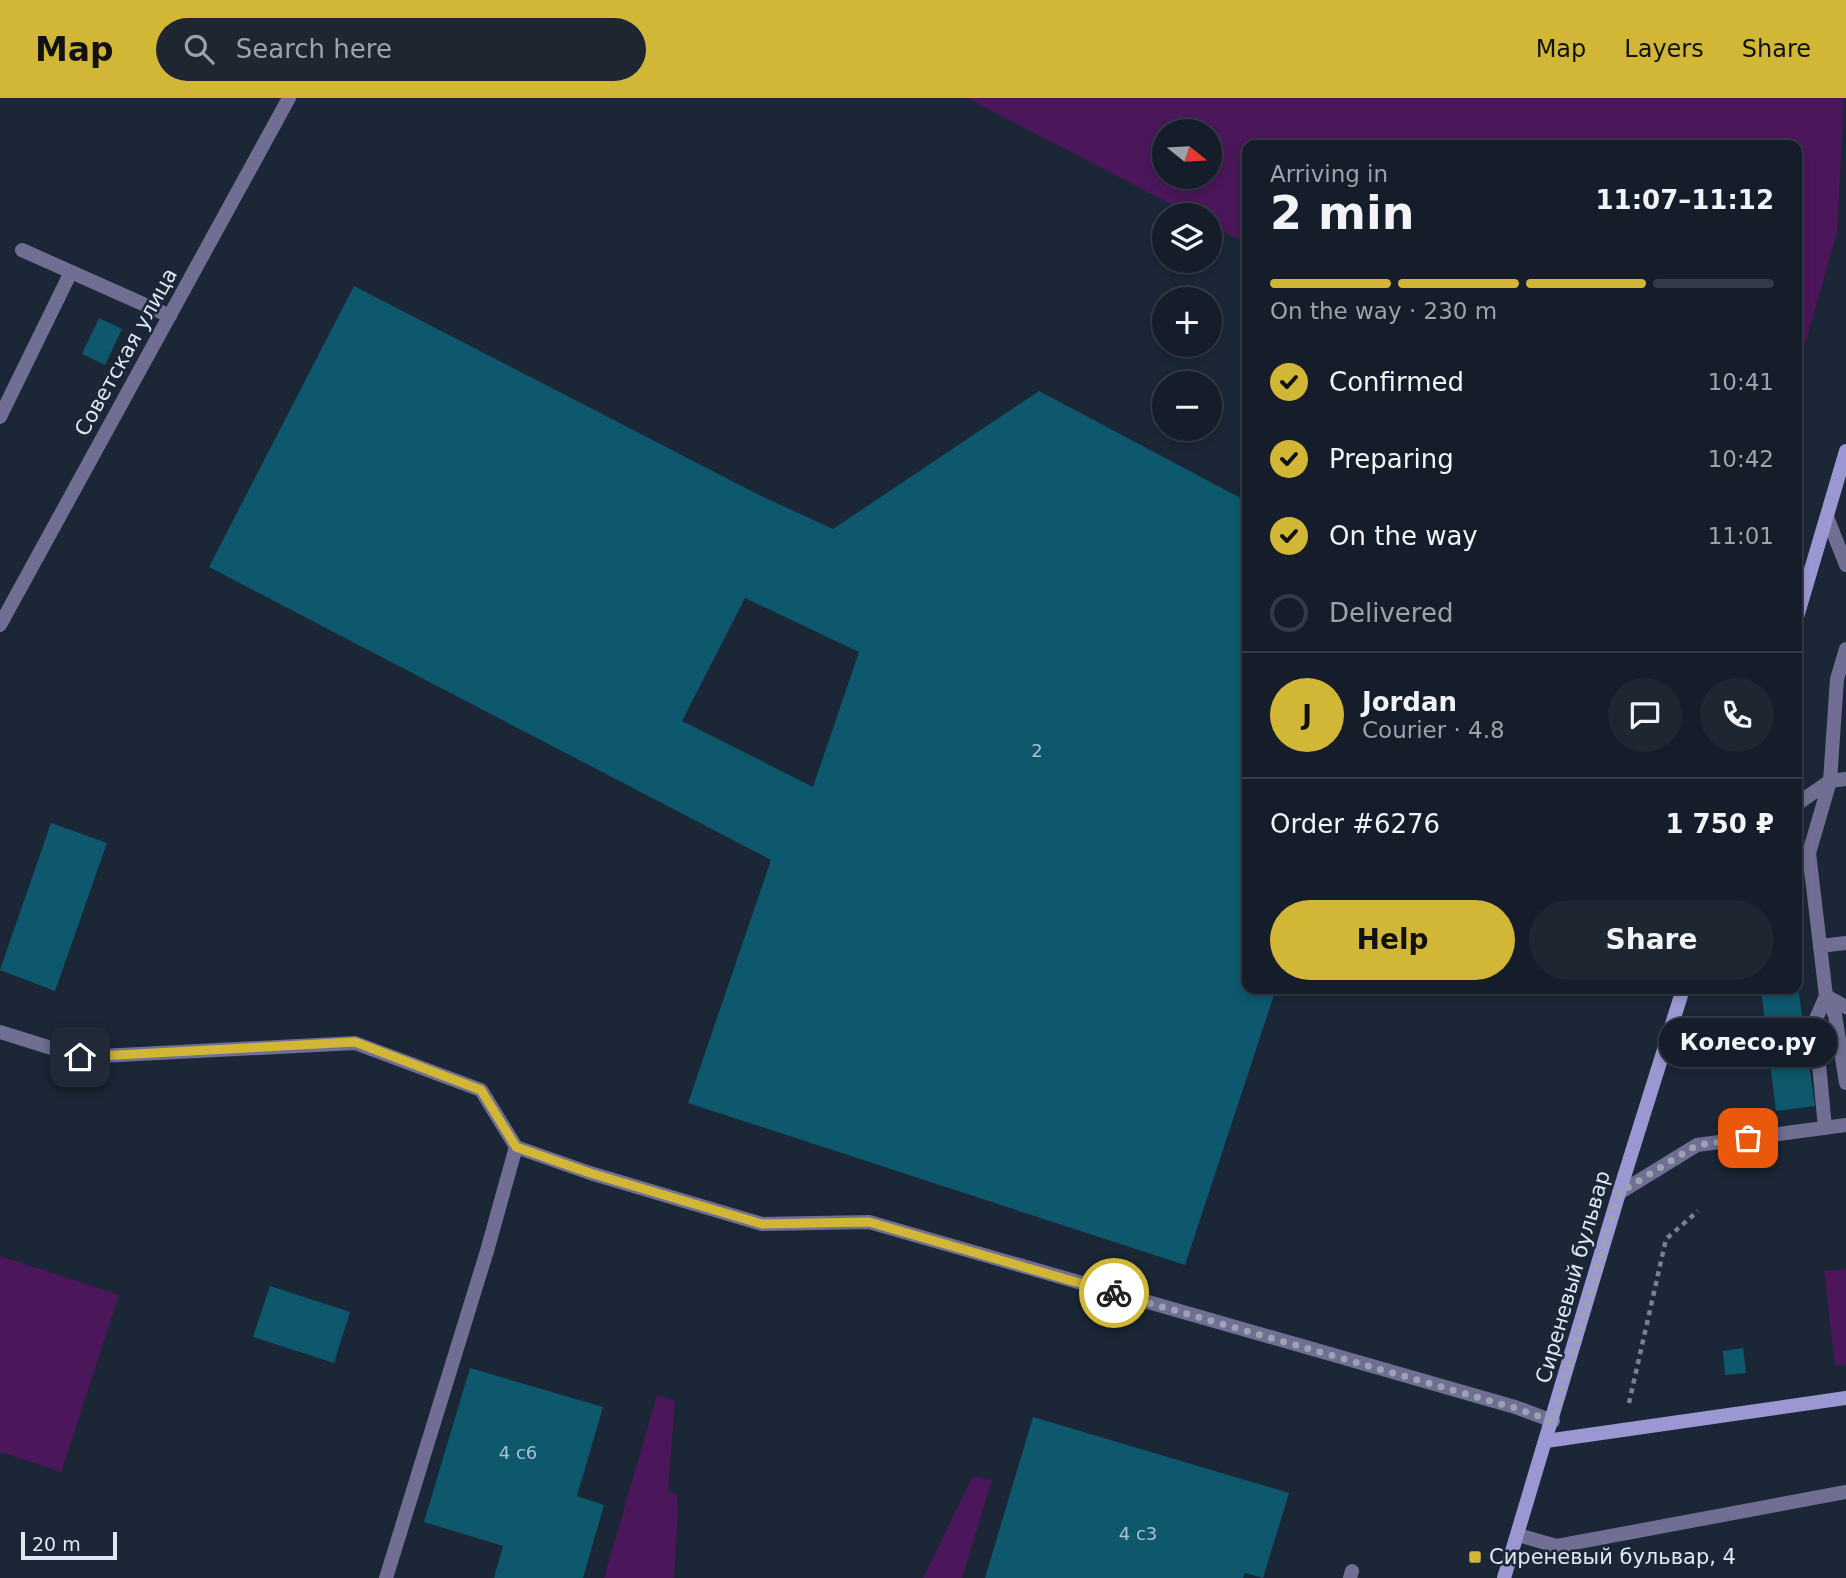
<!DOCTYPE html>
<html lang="en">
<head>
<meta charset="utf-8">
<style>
  body { margin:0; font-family:"DejaVu Sans",sans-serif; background:#1d2631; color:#f1f3f6; height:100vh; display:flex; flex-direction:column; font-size:26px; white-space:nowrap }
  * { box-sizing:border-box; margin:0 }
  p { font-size:23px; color:#9da2a8 }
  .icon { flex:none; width:38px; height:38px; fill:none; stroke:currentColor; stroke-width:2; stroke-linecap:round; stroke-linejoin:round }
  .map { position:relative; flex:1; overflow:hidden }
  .drawer { position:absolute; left:1242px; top:42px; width:560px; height:854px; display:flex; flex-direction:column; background:#141d29; border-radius:14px; box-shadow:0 4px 10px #0003,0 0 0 2px #333b46 }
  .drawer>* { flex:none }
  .needle { width:46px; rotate:108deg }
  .controls { position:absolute; left:1152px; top:21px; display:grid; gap:14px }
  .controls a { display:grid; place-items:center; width:70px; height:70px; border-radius:50%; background:#141d29; box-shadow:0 4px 10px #0003,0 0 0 2px #333b46; font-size:35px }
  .scale { position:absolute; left:21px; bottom:18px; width:96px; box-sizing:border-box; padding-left:7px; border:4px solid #dfe7f2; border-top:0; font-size:19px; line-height:24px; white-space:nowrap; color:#dfe7f2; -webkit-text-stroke:5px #1b2737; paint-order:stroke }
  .pin { position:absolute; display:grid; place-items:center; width:60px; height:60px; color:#fff; margin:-30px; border-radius:14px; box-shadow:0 4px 10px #0006 }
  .courier { position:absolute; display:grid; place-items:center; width:70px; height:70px; margin:-35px; border:5px solid #d2b736; border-radius:50%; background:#fff; color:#222; box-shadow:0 2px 9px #0007 }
  .bubble { position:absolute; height:49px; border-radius:24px; background:#141d29; box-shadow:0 4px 10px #0003,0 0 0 2px #333b46; font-size:23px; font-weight:600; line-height:49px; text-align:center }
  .headline em { font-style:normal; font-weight:600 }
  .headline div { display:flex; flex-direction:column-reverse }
  .headline { display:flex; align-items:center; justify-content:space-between; height:119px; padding:0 28px }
  h1 { font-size:46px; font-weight:600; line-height:52px }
  .bar { display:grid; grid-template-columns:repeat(4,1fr); gap:10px 7px; align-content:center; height:84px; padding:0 28px }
  .bar i { height:9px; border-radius:5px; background:#333b46 }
  .bar .on { background:#d2b736 }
  .bar p { grid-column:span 4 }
  .line { display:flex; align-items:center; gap:18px; padding:0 28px; border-top:2px solid #333b46 }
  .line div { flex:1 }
  .round { display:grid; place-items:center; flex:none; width:74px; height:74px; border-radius:37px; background:#1d2631 }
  ol { padding:0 28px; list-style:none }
  li { display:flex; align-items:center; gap:21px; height:77px }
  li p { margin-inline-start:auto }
  li .icon { padding:7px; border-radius:50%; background:#d2b736; color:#111; stroke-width:4 }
  li:last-child { color:#9da2a8 }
  li i { width:38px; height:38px; border:4px solid #333b46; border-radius:50% }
  .primary-button { display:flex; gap:14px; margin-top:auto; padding:14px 28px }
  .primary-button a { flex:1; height:80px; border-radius:42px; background:#d2b736; color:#111; font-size:28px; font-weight:600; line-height:80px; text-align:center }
  .primary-button a+a { background:#1d2631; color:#f1f3f6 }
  header { display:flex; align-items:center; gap:42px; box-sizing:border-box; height:98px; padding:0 35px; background:#d2b736; color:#111 }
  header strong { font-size:33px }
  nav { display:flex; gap:38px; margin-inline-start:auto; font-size:24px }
  .search { width:490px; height:63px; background:#1d2631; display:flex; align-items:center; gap:18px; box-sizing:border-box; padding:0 24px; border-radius:38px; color:#9da2a8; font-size:26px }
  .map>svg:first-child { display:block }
</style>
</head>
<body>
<header>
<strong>Map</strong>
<div class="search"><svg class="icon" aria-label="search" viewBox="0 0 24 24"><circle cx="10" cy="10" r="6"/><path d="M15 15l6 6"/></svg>Search here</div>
<nav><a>Map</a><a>Layers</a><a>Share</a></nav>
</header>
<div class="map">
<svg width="1846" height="1480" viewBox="0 0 1846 1480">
  <rect width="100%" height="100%" fill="#1b2737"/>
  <g fill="#4b165a" fill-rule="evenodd">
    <path d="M 967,0 L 1844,0 L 1837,135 L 1797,273 L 1797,47 L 1248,47 L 1248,146 L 1209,126 L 1209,117 L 1192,117 ZM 1164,33 L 1209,33 L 1209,79 L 1164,79 Z"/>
    <path d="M 0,1158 L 119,1197 L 61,1374 L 0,1354 Z"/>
    <path d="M 1846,1171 L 1846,1267 L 1835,1268 L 1824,1173 Z"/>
    <path d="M 657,1297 L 675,1302 L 668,1393 L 677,1397 L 678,1413 L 674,1480 L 604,1480 Z"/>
    <path d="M 973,1378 L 992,1382 L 962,1480 L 923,1480 Z"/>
  </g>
  <g fill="#0d586d" fill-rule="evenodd">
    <path d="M 354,188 L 761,398 L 833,431 L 1039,293 L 1248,404 L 1248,891 L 1276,891 L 1185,1167 L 688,1005 L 771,762 L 209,469 ZM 745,500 L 859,554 L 813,689 L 682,623 Z"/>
    <path d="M 99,220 L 122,231 L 105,267 L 82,256 Z"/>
    <path d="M 51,725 L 107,745 L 55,893 L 0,872 Z"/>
    <path d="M 1797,882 L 1815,1008 L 1776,1013 L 1761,891 L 1797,891 Z"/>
    <path d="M 270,1188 L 350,1214 L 334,1265 L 253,1239 Z"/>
    <path d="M 1743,1250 L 1746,1275 L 1725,1277 L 1723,1253 Z"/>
    <path d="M 470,1270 L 603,1309 L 577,1398 L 604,1407 L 583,1480 L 494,1480 L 503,1448 L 424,1424 Z"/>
    <path d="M 1033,1319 L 1289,1395 L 1263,1480 L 1245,1475 L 1243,1480 L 985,1480 Z"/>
  </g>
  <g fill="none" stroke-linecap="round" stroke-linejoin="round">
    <path stroke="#77818f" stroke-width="4.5" stroke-dasharray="5 5" stroke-linecap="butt" d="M 1629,1305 L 1666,1141 L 1698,1113"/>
    <g stroke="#706f93" stroke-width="14">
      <path d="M 22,152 L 170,218"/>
      <path d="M 0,319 L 71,174"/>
      <path d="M 1827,419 L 1846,467"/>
      <path d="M 0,527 L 289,0"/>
      <path d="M 1846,681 L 1830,683 L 1809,755 L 1826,898 L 1835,917 L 1846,985"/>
      <path d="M 1797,706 L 1830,683 L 1837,581 L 1846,551"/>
      <path d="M 1820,848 L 1846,845"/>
      <path d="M 1826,898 L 1846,909"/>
      <path d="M 0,934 L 80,959 L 355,945 L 481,992 L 516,1049"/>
      <path d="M 1825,1030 L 1815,923 L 1826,898"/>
      <path d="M 1619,1095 L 1697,1047 L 1846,1027"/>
      <path d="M 1518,1437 L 1557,1448 L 1846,1394"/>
      <path d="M 386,1480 L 487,1153 L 516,1049 L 590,1075 L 762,1126 L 869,1124 L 1515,1309 L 1553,1323"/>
      <path d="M 1350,1480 L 1352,1473"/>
    </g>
    <g stroke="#9a97d2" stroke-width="14">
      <path d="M 1797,519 L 1846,353"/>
      <path d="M 1546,1343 L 1846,1300"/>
      <path d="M 1504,1480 L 1619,1095 L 1683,891"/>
    </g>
  </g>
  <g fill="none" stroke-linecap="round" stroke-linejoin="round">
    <path stroke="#9aa4b1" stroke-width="7" stroke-dasharray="0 12.6" d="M 1114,1195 L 1515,1310 L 1553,1323 L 1619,1095 L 1697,1047 L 1748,1040"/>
    <path stroke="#d2b736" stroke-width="9" d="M 80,959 L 355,944 L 481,992 L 516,1049 L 590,1075 L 762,1126 L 869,1124 L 1114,1195"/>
  </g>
  <rect fill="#d2b736" stroke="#1b2737" stroke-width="2.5" x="1468" y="1452" width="14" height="14" rx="3.5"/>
  <g text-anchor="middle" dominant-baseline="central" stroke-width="5" stroke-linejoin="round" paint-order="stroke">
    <g font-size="18" fill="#aac3d1">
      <text x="1037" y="652">2</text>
      <text x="518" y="1354">4 c6</text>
      <text x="1138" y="1435">4 с3</text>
    </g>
    <g font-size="21" fill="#dfe7f2" stroke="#1b2737">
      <text transform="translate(126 254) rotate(-61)">Советская улица</text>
      <text transform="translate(1573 1179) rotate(-74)">Сиреневый бульвар</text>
    </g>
    <g font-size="21" fill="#dfe7f2" stroke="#1b2737" text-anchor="start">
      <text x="1489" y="1459">Сиреневый бульвар, 4</text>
    </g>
  </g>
</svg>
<div class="controls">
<a><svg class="needle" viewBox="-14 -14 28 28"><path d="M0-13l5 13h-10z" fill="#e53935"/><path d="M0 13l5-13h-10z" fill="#9da2a8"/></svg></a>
<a><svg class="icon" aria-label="layers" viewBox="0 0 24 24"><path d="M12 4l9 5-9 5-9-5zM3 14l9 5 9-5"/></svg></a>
<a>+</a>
<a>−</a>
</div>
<div class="scale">20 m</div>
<div class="pin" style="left:1748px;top:1040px;background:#ea580c"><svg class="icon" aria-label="bag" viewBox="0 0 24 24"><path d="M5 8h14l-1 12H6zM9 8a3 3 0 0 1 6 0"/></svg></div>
<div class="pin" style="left:80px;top:959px;background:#1f2937"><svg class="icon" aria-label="home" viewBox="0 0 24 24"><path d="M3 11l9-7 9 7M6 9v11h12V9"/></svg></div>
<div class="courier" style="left:1114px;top:1195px"><svg class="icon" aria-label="bike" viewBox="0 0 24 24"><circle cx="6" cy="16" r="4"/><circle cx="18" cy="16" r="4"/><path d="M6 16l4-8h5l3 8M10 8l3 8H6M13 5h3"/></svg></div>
<div class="bubble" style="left:1659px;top:920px;width:178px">Колесо.ру</div>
<section class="drawer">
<div class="headline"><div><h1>2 min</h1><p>Arriving in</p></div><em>11:07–11:12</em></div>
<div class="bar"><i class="on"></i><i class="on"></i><i class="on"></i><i></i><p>On the way · 230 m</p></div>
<ol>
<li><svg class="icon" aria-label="check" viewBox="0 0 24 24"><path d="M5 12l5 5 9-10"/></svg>Confirmed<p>10:41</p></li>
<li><svg class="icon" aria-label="check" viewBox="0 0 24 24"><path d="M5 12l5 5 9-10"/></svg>Preparing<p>10:42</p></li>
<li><svg class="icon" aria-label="check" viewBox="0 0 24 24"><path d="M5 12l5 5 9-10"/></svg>On the way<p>11:01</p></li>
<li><i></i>Delivered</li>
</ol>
<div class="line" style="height:126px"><b class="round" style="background:#d2b736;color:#111">J</b><div><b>Jordan</b><p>Courier · 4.8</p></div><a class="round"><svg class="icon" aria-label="chat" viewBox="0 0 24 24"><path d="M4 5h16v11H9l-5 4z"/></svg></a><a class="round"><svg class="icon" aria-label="phone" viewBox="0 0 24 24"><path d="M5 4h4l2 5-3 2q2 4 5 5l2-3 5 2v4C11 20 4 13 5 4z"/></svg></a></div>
<div class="line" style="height:91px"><div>Order #6276</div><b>1 750 ₽</b></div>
<div class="primary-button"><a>Help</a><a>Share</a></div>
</section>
</div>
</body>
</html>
